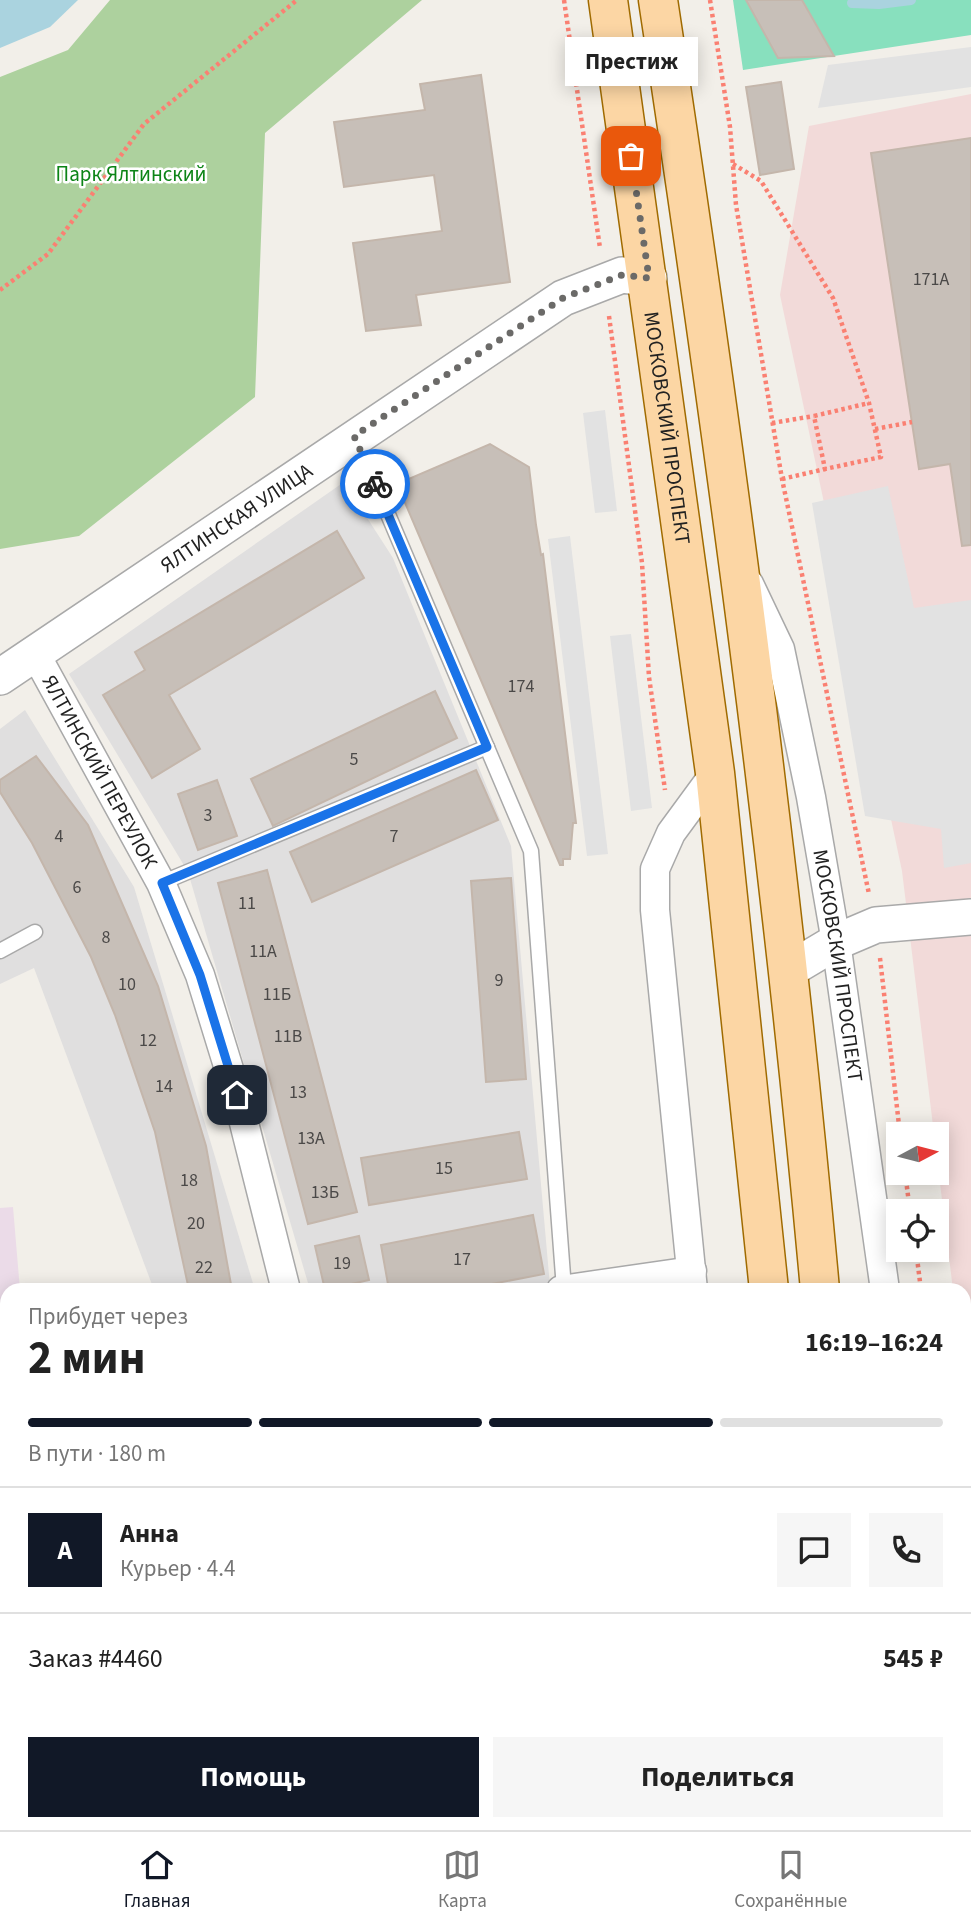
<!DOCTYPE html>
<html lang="ru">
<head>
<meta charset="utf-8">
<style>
  body { margin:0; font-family:"Source Sans 3",sans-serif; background:#f6f6f6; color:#222; height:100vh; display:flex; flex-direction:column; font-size:26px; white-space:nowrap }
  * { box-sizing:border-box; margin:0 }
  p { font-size:23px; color:#767676 }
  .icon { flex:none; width:38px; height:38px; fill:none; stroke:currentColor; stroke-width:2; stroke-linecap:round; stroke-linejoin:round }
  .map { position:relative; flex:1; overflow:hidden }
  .sheet { position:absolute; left:0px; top:1283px; width:971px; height:548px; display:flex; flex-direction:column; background:#fff; border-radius:21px 21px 0 0; box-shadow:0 4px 18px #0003 }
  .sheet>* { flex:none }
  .needle { width:46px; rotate:83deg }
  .controls { position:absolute; left:886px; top:1122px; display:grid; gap:14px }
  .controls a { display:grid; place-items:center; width:63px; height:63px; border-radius:0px; background:#fff; box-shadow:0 4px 18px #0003; font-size:35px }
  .pin { position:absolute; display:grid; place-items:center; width:60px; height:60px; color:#fff; margin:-30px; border-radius:14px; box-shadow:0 4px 10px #0006 }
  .courier { position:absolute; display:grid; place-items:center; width:70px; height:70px; margin:-35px; border:5px solid #1a73e8; border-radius:50%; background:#fff; color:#222; box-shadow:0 2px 9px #0007 }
  .bubble { position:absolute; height:49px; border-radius:0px; background:#fff; box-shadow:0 4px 18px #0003; font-size:23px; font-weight:700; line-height:49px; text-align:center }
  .overview em { font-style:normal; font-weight:700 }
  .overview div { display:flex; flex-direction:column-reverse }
  .overview { display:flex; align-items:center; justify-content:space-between; height:119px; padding:0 28px }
  h1 { font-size:46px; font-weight:700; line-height:52px }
  .bar { display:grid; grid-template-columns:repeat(4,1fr); gap:10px 7px; align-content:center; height:84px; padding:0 28px }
  .bar i { height:9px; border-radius:5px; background:#e0e0e0 }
  .bar .current { background:#111827 }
  .bar p { grid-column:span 4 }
  .line { display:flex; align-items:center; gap:18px; padding:0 28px; border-top:2px solid #e0e0e0 }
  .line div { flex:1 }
  .round { display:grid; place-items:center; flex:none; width:74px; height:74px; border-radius:0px; background:#f6f6f6 }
  .primary-button { display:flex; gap:14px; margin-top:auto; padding:14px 28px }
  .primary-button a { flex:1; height:80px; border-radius:0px; background:#111827; color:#fff; font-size:28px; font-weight:700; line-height:80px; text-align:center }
  .primary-button a+a { background:#f6f6f6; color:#222 }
  .dock { display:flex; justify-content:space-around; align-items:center; height:98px; border-top:2px solid #e0e0e0; background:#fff; font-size:19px; color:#767676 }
  .dock a { display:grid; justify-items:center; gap:4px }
  .dock .current { color:#111827 }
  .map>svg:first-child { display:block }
</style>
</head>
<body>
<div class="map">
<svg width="971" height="1830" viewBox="0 0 971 1830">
  <rect width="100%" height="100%" fill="#f2efe9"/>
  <g fill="#e0dfdf">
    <path d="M 344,482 L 393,558 L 511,846 L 550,1286 L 530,1290 L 310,1290 L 188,872 L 69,674 Z"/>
    <path d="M 25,710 L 134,887 L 255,1290 L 154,1290 L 34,968 L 0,984 L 0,729 Z"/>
  </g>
  <path fill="#f2dad9" d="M 971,94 L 971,1317 L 964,1317 L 964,1290 L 953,1290 L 902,871 L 780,295 L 809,126 Z"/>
  <path fill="#ebdbe8" d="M 13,1207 L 20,1290 L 7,1290 L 7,1824 L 506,1824 L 506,1830 L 0,1830 L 0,1208 Z"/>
  <path fill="#add19e" d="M 110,0 L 422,0 L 265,133 L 255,397 L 79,536 L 0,549 L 0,77 L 68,50 Z"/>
  <path fill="#88e0be" d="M 733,0 L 971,0 L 971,35 L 743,70 Z"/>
  <g fill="#e2e2e2">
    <path d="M 971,47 L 971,87 L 818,108 L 828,65 Z"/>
    <path d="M 605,410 L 617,511 L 595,513 L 583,413 Z"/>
    <path d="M 888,486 L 914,608 L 971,600 L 971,863 L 944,868 L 941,829 L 865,816 L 812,503 Z"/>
    <path d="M 570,536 L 608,854 L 587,856 L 548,539 Z"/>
    <path d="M 631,634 L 652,808 L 631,811 L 610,636 Z"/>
    <path d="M 971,1525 L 971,1830 L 970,1830 L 964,1762 L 964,1526 Z"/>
  </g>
  <path fill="#aad3df" d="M 0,0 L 78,0 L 50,27 L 0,48 Z"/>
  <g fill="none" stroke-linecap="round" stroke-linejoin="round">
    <path stroke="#aad3df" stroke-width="10" d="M 852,3 L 879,4 L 911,0"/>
  </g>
  <g fill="#c7bfb8" stroke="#c4b6ab" stroke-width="2">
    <path d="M 746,0 L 802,0 L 834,56 L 778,58 Z"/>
    <path d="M 481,75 L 510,282 L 416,295 L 421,325 L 366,331 L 353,243 L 442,231 L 434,175 L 344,187 L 334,122 L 425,110 L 420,84 Z"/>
    <path d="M 781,82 L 794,169 L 760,175 L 746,87 Z"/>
    <path d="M 971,138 L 971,545 L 962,546 L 950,464 L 919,469 L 871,153 Z"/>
    <path d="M 490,444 L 529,467 L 536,525 L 541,555 L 543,554 L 576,823 L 573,823 L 570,859 L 563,859 L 563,865 L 560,865 L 397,484 Z"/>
    <path d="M 337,531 L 364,578 L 169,695 L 200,749 L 152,778 L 103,695 L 145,670 L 135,652 Z"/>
    <path d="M 435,691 L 457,738 L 273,826 L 251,779 Z"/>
    <path d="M 36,756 L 88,825 L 158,986 L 206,1146 L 232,1290 L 189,1290 L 155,1132 L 115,1015 L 91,957 L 32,843 L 0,792 L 0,780 Z"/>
    <path d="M 476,770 L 498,820 L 312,902 L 290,852 Z"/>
    <path d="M 217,780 L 237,836 L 198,850 L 178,794 Z"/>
    <path d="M 267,870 L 357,1212 L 308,1224 L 218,883 Z"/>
    <path d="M 511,878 L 526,1079 L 486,1082 L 471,881 Z"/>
    <path d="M 519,1132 L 527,1179 L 369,1205 L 361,1158 Z"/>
    <path d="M 533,1215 L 544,1274 L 460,1290 L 389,1290 L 381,1245 Z"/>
    <path d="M 359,1236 L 369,1280 L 325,1290 L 315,1246 Z"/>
    <path d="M 0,1549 L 7,1549 L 7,1824 L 445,1824 L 445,1830 L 0,1830 Z"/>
    <rect x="528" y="1824" width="83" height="6"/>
  </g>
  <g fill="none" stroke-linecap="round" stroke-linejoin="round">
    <g stroke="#a9a9a9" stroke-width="17">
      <g id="service">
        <path d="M 356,439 L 531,851 L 564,1289"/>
        <path d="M 161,883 L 487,747"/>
        <path d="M 0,951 L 35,932"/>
        <path d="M 0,1443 L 7,1453"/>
        <path d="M 0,1476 L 7,1472"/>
      </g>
    </g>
    <g stroke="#a9a9a9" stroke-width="31">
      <g id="minor">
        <path id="s1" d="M 749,584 L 780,649 L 811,797 L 836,942 L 885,1290"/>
        <path id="s2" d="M 36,655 L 161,883 L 200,975 L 237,1095 L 286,1290"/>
        <path d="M 561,1290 L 692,1271"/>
        <path d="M 693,1290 L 655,910 L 655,869 L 671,833 L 715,773"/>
        <path d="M 737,1824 L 738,1830"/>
        <path d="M 946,1824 L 947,1830"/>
      </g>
    </g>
    <g stroke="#a9a9a9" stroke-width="38">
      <g id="tertiary">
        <path id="s3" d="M 0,677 L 563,298 L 622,275 L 649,278"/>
        <path d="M 789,970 L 836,942 L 876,925 L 971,917"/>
      </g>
    </g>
    <g stroke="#a06b00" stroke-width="41">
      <g id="primary">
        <path id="s4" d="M 608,0 L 715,773 L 769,1290"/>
        <path d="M 658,0 C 723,429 781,858 820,1290"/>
        <path d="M 817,1824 L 818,1830"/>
        <path d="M 865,1824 L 866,1830"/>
      </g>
    </g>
    <g stroke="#fa8072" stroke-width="4.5" stroke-dasharray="3.5 3.5" stroke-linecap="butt">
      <path d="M 564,0 L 600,248"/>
      <path d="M 710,0 L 730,127 L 736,205 L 782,479 L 869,894"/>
      <path d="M 733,164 L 761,181 L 833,298 L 869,403 L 881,457 L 825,469 L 814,416 L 869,403"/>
      <path d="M 0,290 L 48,254 L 144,124 L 297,0"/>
      <path d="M 609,316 L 642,563 L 649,677 L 665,790"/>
      <path d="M 772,423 L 814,416"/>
      <path d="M 875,429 L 912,422"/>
      <path d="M 782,479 L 825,469"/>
      <path d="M 880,958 L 900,1134"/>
      <path d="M 905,1172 L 910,1211"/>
      <path d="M 916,1250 L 921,1290"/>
      <path d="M 964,1517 L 971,1516"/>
    </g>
    <use href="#service" stroke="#fff" stroke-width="14"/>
    <use href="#minor" stroke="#fff" stroke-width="28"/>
    <use href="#tertiary" stroke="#fff" stroke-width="35"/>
    <use href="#primary" stroke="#fcd6a4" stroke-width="38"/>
  </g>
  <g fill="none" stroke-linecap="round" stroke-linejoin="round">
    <path stroke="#6b6a68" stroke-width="7" stroke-dasharray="0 12.6" d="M 375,484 L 354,436 L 563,298 L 622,275 L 649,278 L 631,156"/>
    <path stroke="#1a73e8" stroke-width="9" d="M 237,1095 L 200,975 L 162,883 L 487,747 L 375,484"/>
  </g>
  <g text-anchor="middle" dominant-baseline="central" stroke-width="5" stroke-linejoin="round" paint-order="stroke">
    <g font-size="18" fill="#4b4948">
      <text x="931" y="279">171А</text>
      <text x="521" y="686">174</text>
      <text x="354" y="759">5</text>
      <text x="208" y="815">3</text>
      <text x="59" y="836">4</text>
      <text x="394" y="836">7</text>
      <text x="77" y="887">6</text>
      <text x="247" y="903">11</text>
      <text x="106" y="937">8</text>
      <text x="263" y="951">11А</text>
      <text x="499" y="980">9</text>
      <text x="127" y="984">10</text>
      <text x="277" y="994">11Б</text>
      <text x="288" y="1036">11В</text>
      <text x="148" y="1040">12</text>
      <text x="164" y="1086">14</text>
      <text x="298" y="1092">13</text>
      <text x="311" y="1138">13А</text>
      <text x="444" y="1168">15</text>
      <text x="189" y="1180">18</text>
      <text x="325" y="1192">13Б</text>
      <text x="196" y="1223">20</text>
      <text x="462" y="1259">17</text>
      <text x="342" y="1263">19</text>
      <text x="204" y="1267">22</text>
    </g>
    <g font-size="21" fill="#0c8416" stroke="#fff">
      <text x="131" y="174">Парк Ялтинский</text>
    </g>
    <g font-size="21" fill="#222" stroke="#fff">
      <text stroke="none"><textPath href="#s4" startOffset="432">МОСКОВСКИЙ ПРОСПЕКТ</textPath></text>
      <text stroke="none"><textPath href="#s3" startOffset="285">ЯЛТИНСКАЯ УЛИЦА</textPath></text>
      <text stroke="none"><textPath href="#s2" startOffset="133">ЯЛТИНСКИЙ ПЕРЕУЛОК</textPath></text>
      <text stroke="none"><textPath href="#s1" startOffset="394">МОСКОВСКИЙ ПРОСПЕКТ</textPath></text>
    </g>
  </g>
</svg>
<div class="controls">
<a><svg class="needle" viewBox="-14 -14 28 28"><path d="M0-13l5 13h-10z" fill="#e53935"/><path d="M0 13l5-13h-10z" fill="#767676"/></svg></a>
<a><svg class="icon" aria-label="locate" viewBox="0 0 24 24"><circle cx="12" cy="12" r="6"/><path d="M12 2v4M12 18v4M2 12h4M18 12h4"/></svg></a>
</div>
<div class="pin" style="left:631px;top:156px;background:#ea580c"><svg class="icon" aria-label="bag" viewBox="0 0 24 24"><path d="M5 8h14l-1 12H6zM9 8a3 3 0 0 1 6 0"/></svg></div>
<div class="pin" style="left:237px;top:1095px;background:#1f2937"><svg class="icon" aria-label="home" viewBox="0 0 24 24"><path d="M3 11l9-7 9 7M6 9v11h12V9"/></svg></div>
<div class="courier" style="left:375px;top:484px"><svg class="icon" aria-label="bike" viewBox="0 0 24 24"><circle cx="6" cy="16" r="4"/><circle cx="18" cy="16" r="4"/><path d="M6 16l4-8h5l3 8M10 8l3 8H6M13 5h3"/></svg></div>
<div class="bubble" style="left:565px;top:37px;width:133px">Престиж</div>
<section class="sheet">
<div class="overview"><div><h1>2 мин</h1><p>Прибудет через</p></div><em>16:19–16:24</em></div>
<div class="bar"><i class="current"></i><i class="current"></i><i class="current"></i><i></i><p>В пути · 180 m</p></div>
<div class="line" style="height:126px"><b class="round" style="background:#111827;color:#fff">А</b><div><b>Анна</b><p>Курьер · 4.4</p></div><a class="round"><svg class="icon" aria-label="chat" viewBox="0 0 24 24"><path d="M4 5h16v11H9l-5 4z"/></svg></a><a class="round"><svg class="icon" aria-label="phone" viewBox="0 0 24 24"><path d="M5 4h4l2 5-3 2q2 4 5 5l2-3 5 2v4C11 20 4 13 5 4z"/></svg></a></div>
<div class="line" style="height:91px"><div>Заказ #4460</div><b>545 ₽</b></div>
<div class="primary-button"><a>Помощь</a><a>Поделиться</a></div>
</section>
</div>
<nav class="dock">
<a class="current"><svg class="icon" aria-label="home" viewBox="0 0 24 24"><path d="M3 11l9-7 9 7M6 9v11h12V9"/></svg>Главная</a>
<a><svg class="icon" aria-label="map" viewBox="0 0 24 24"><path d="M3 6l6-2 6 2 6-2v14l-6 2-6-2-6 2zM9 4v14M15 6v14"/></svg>Карта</a>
<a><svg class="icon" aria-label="saved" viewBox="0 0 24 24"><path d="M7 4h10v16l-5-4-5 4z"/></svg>Сохранённые</a>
</nav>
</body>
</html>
